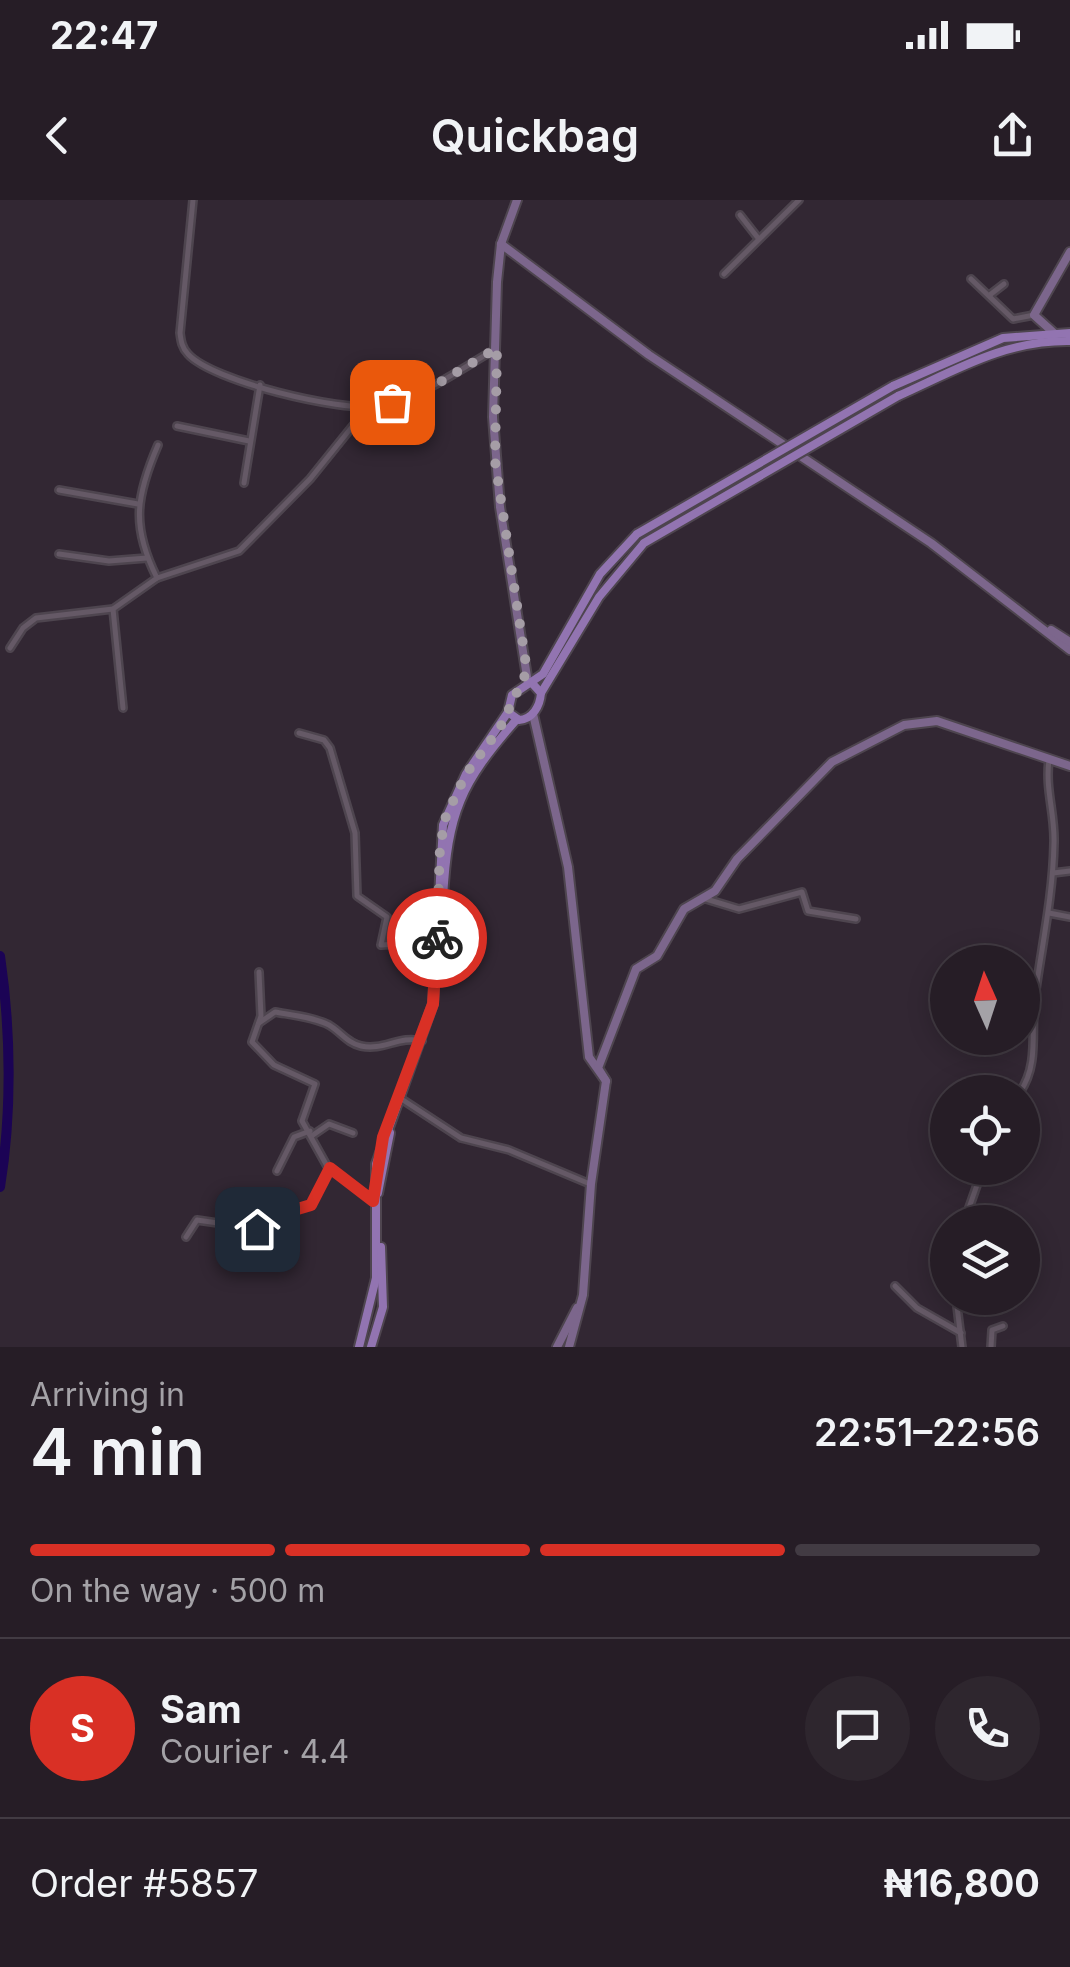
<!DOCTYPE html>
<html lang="en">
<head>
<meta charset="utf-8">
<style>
  body { margin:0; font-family:Inter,sans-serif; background:#2e262e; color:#f1f3f6; height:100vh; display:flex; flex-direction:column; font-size:38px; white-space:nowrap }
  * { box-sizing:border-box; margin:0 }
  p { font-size:32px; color:#a4a2a7 }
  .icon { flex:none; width:55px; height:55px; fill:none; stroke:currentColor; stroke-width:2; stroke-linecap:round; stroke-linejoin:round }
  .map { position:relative; height:1147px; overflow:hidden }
  .panel { display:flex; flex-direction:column; background:#261d26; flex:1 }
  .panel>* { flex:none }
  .needle { width:65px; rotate:357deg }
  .fabs { position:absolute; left:930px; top:745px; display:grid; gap:20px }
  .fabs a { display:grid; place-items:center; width:110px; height:110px; border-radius:50%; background:#261d26; box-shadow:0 5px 25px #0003,0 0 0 2px #423b43; font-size:50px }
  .pin { position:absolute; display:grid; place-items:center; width:85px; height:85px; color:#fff; margin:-42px; border-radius:20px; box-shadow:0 5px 15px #0006 }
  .courier { position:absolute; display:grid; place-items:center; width:100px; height:100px; margin:-50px; border:8px solid #d93025; border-radius:50%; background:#fff; color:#222; box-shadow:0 2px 12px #0007 }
  .headline em { font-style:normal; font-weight:600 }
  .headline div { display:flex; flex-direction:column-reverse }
  .headline { display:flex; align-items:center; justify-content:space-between; height:170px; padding:0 30px }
  h1 { font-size:65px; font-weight:600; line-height:75px }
  .bar { display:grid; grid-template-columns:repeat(4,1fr); gap:15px 10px; align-content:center; height:120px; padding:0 30px }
  .bar i { height:12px; border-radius:8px; background:#423b43 }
  .bar .active { background:#d93025 }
  .bar p { grid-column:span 4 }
  .line { display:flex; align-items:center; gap:25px; padding:0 30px; border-top:2px solid #423b43 }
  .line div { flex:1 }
  .round { display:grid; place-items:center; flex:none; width:105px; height:105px; border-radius:52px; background:#2e262e }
  .status { display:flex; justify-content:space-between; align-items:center; height:70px; padding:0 50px; background:#261d26; direction:ltr }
  .status svg { height:28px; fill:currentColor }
  header { display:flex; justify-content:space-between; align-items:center; height:130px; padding:0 30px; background:#261d26; font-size:45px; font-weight:600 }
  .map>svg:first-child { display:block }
</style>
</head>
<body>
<div class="status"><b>22:47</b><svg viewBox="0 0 49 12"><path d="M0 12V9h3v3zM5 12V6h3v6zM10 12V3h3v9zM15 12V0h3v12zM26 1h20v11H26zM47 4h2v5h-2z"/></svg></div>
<header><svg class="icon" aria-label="back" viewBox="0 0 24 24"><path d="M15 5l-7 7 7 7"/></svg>Quickbag<svg class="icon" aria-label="share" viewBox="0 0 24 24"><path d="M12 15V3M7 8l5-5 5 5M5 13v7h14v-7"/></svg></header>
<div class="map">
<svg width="1070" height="1147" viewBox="0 0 1070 1147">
  <rect width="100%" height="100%" fill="#322733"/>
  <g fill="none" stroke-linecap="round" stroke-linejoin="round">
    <path stroke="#1b0355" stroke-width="10" d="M 0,756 C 11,831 12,913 0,987"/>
    <g stroke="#4e454f" stroke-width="10">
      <g id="street">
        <path d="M 193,0 L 180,133 C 181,141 182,148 188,154 C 212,181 341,212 377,206 C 420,199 457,171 494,150"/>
        <path d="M 740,15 L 758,38"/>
        <path d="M 724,74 L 799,0"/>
        <path d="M 971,79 L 1013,119 L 1034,115"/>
        <path d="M 991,94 L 1004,84"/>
        <path d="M 177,226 L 249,241"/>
        <path d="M 244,283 L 260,185"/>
        <path d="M 59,290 L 138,304"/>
        <path d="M 59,354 L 109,361 L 147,358"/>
        <path d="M 157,378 C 131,326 136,296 158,245"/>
        <path d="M 113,409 L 123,508"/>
        <path d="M 10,448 L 23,428 L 36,418 L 113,409 L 157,378 L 239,351 L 310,279 L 368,207"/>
        <path d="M 299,533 L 324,540 L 330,548 L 355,633 L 357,696 L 387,717 L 381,745 L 437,742"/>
        <path d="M 1053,673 L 1070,671"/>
        <path d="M 706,699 L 739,709 L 802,692 L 808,711 L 856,719"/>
        <path d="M 1049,713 L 1070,717"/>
        <path d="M 259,772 L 261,816 L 252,842 L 274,865 L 315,884 L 302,921 L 327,966 L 373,1001"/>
        <path d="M 259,823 L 275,812 C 292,815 313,817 329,825 C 341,832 347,843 361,846 C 384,851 399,835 422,841"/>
        <path d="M 1020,892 C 1040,863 1030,829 1035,796 C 1042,745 1053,695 1054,643 C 1055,614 1045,589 1049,560"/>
        <path d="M 403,900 L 461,938 L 509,950 L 590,984"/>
        <path d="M 313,935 L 329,924 L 353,933"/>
        <path d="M 277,971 L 294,937 L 310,931"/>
        <path d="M 964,1022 L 983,968"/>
        <path d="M 186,1037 L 197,1020 L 267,1030 L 284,1013 L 311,1005 L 330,968"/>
        <path d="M 895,1086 L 917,1108 L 961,1133"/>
        <path d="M 956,1098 L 962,1147"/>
        <path d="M 991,1147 L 992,1130 L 1003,1126"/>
      </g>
    </g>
    <g stroke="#4e454f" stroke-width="12">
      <g id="secondary">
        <path d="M 517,0 L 501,44 L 497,82 L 493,217 L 500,307 L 528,483"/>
        <path d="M 501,44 L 649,155 L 931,343 L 1070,450"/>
        <path d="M 1053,138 L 1055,134 L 1034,115 L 1070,52"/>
        <path d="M 1051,430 L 1070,442"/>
        <path d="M 533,514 L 568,667 L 589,857 L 606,881 L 591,984 L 583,1095 L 569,1147"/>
        <path d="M 606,881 L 598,868 L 636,769 L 657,756 L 684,709 L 715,691 L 737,659 L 832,562 L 904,525 L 937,521 L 1070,566"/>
        <path d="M 557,1147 L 577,1108"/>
      </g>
    </g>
    <g stroke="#4e454f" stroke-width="12">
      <g id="primary">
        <path d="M 893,186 L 1003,138 L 1070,133"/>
        <path d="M 898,196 C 956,170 1005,140 1070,141"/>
        <path d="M 531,482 L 541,493 C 540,506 533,519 519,520 L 508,512 L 512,495 L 543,474 L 600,374 L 637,334"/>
        <path d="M 541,493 L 599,397 L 644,343"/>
        <path d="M 443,698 C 448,612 460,584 517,519"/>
        <path d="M 378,993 L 390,933"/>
        <path d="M 359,1147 L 376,1078 L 376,964 L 433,804 L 443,625 L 466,574 L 508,512"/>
        <path d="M 371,1147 L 383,1107 L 381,1047"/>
      </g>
    </g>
    <use href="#street" stroke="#655966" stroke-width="5"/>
    <use href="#secondary" stroke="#7c668c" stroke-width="8"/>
    <use href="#primary" stroke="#9274b1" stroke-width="8"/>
    <g stroke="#4e454f" stroke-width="12" stroke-linecap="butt">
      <g id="primary-bridge">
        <path d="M 637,334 L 893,186"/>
        <path d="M 644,343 L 898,196"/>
      </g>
    </g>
    <use href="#primary-bridge" stroke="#9274b1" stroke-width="8"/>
  </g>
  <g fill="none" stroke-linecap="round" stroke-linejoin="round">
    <path stroke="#a59da6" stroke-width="10" stroke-dasharray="0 18" d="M 392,202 L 437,184 L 497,148 L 495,261 L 527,471 L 500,528 L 466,574 L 446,616 L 440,646 L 437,738"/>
    <path stroke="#d93025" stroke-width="12" d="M 257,1029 L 267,1030 L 284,1013 L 311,1005 L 330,968 L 373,1001 L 383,937 L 433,804 L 437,738"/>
  </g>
</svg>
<div class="fabs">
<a><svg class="needle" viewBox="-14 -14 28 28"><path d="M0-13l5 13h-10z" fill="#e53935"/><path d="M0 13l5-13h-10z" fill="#a4a2a7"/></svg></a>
<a><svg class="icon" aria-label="locate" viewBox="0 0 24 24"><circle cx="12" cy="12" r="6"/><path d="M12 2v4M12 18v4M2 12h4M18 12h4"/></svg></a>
<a><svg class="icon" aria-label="layers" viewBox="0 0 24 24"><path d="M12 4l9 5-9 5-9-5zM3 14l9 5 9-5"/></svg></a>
</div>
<div class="pin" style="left:392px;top:202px;background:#ea580c"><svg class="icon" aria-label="bag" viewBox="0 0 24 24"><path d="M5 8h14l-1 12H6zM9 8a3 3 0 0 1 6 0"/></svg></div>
<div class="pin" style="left:257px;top:1029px;background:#1f2937"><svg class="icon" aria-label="home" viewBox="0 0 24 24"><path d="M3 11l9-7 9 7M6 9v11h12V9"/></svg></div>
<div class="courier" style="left:437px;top:738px"><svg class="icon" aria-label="bike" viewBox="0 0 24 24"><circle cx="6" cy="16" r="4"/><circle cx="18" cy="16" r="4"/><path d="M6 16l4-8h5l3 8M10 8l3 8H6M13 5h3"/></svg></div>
</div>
<section class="panel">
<div class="headline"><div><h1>4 min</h1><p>Arriving in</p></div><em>22:51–22:56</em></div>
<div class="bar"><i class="active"></i><i class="active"></i><i class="active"></i><i></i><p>On the way · 500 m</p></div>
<div class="line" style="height:180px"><b class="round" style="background:#d93025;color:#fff">S</b><div><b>Sam</b><p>Courier · 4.4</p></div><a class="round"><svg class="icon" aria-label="chat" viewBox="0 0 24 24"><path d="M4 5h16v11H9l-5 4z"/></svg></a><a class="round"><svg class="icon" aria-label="phone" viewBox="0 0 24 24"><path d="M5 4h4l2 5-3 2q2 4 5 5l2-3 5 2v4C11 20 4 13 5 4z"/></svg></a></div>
<div class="line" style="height:130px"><div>Order #5857</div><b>₦16,800</b></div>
</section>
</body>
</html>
